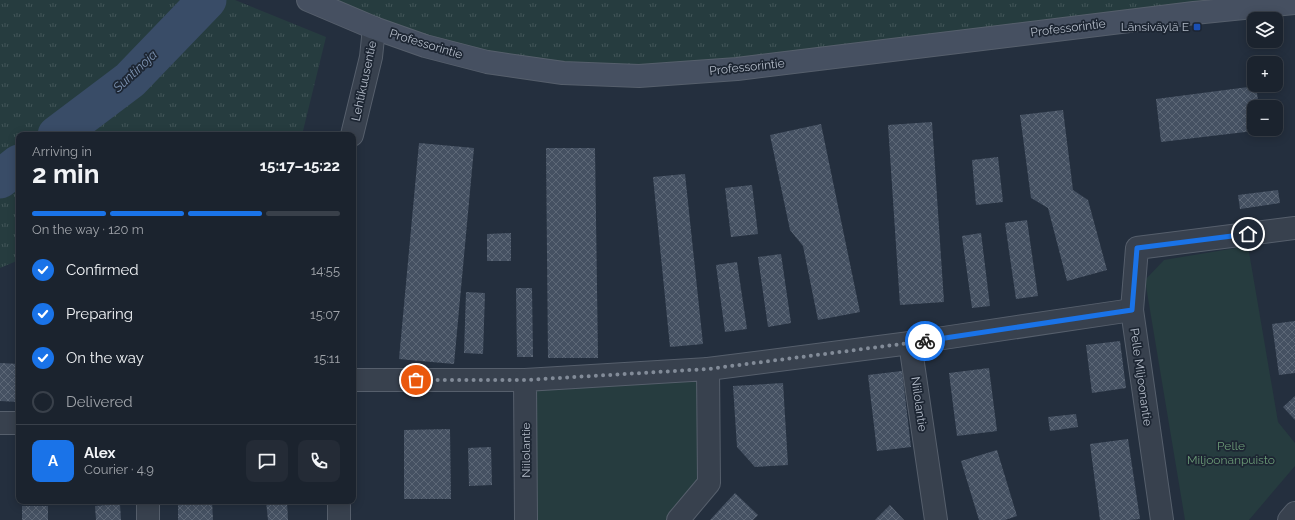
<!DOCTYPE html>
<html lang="en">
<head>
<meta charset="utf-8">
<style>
  body { margin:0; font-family:Raleway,sans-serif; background:#242b36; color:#f1f3f6; height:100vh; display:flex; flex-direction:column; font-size:15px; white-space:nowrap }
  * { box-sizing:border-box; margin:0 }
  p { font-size:13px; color:#a0a4aa }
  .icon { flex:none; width:22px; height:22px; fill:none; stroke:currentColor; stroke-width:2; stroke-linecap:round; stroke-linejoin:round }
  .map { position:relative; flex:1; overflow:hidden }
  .drawer { position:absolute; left:16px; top:132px; width:340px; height:372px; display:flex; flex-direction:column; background:#1b232e; border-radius:8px; box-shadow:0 2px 10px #0003,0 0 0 1px #39404a }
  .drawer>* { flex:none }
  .fabs { position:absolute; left:1247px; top:12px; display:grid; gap:8px }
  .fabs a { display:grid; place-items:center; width:36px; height:36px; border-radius:8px; background:#1b232e; box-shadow:0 2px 10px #0003,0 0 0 1px #39404a; font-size:20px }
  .pin { position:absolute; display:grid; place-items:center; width:34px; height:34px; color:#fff; margin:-17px; border:2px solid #fff; border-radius:50%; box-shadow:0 1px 4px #0007 }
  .courier { position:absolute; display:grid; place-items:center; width:40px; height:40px; margin:-20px; border:3px solid #1a73e8; border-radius:50%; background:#fff; color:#222; box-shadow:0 1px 5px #0007 }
  .overview em { font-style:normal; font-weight:700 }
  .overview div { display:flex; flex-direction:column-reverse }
  .overview { display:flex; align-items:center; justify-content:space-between; height:68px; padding:0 16px }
  h1 { font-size:26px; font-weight:700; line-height:30px }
  .bar { display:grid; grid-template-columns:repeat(4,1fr); gap:6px 4px; align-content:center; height:48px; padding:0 16px }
  .bar i { height:5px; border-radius:3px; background:#39404a }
  .bar .on { background:#1a73e8 }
  .bar p { grid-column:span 4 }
  .line { display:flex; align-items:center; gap:10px; padding:0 16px; border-top:1px solid #39404a }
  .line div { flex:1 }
  .round { display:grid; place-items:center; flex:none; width:42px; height:42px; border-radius:8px; background:#242b36 }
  ol { padding:0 16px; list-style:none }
  li { display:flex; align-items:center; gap:12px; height:44px }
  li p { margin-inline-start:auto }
  li .icon { padding:4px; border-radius:50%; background:#1a73e8; color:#fff; stroke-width:4 }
  li:last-child { color:#a0a4aa }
  li i { width:22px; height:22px; border:2px solid #39404a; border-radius:50% }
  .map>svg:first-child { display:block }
</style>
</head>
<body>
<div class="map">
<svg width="1295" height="520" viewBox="0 0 1295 520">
  <defs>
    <pattern id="grass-tufts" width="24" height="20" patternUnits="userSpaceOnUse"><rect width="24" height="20" fill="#263c3f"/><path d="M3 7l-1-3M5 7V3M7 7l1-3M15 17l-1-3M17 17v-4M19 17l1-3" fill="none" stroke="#435659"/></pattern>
    <pattern id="building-cross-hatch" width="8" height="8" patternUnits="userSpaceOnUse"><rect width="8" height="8" fill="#455162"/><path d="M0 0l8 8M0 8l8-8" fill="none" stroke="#5d6877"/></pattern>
  </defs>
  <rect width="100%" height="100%" fill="#242f3e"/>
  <g fill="url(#grass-tufts)">
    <path d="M 0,0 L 235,0 L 326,37 L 302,135 L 19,135 L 19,260 L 0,268 Z"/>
    <path d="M 308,0 L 1246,0 L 737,69 L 487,62 Z"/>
  </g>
  <g fill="#263c3f">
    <path d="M 1248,246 L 1278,422 L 1295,443 L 1295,466 L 1249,520 L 1185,520 L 1145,280 L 1164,260 Z"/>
    <path d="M 708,369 L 709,483 L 678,520 L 526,520 L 525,380 Z"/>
  </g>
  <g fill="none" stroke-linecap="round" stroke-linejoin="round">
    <g stroke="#394c67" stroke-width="39">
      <path d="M 57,135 L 130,80 L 207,0"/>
      <path d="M 0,179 L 19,164"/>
    </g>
  </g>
  <g fill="url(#building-cross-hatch)">
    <path d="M 1256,86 L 1259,107 L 1254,107 L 1254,129 L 1262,129 L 1262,130 L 1161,142 L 1156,99 Z"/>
    <path d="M 1063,110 L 1073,190 L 1088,200 L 1107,270 L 1067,281 L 1048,208 L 1031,198 L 1020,115 Z"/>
    <path d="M 932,122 L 944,302 L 900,305 L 888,125 Z"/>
    <path d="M 821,124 L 860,312 L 818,320 L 803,246 L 790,230 L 770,135 Z"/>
    <path d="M 419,143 L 474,148 L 454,364 L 399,359 Z"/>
    <path d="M 546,148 L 595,148 L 598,358 L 548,358 Z"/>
    <path d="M 998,157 L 1003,202 L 976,205 L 972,160 Z"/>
    <path d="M 685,174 L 703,344 L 670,347 L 653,177 Z"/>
    <path d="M 752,185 L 758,234 L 731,237 L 725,188 Z"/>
    <path d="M 1278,190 L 1280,203 L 1240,209 L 1238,195 Z"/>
    <path d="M 1027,220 L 1038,296 L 1016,299 L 1005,223 Z"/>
    <path d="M 511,233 L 511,261 L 487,261 L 487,234 Z"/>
    <path d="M 981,233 L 990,306 L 972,308 L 962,236 Z"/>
    <path d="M 781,254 L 791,323 L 768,327 L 758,257 Z"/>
    <path d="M 737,262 L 747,329 L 725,332 L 716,265 Z"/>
    <path d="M 516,288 L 532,288 L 533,357 L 517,357 Z"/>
    <path d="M 466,292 L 485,293 L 483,354 L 464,353 Z"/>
    <path d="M 1295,321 L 1295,373 L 1279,375 L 1272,324 Z"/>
    <path d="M 1120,341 L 1126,388 L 1092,393 L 1086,345 Z"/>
    <path d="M 0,363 L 19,364 L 19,402 L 0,401 Z"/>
    <path d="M 989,368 L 997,431 L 957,436 L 949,373 Z"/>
    <path d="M 902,371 L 911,447 L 877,451 L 868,375 Z"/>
    <path d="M 783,383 L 788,465 L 755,467 L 737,447 L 733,386 Z"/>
    <path d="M 1295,396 L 1295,420 L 1283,407 Z"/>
    <path d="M 1076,414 L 1078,427 L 1050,431 L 1048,417 Z"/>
    <path d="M 450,429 L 451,499 L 404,499 L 404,430 Z"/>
    <path d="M 1128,439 L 1140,519 L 1130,520 L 1100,520 L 1090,444 Z"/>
    <path d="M 491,447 L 492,485 L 469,486 L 468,448 Z"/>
    <path d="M 997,450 L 1017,516 L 1005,520 L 979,520 L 961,461 Z"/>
    <path d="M 735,493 L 758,515 L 753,520 L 710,520 Z"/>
    <path d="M 178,501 L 212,501 L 213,520 L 178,520 Z"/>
    <path d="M 266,501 L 287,501 L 288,520 L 268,520 Z"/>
    <path d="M 120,504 L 121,520 L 96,520 L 95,506 Z"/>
    <path d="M 890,505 L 904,520 L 875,520 Z"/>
    <rect x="22" y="506" width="26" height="14"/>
  </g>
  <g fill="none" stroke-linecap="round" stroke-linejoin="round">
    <g stroke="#565f6c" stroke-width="24">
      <g id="minor">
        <path d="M 708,369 L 910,343"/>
        <path d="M 353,380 L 525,380"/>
        <path d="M 0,423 L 19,423"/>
        <path d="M 148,520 L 148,501"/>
        <path d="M 526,520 L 525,380 L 708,369 L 709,483 L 678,520"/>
        <path d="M 936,520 L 910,343 L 1132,310"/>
        <path d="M 1162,520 L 1132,310 L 1137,248 L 1295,228"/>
        <path d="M 1289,520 L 1295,513"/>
      </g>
    </g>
    <g stroke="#565f6c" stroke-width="24">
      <g id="tertiary">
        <path d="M 352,135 L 371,57 L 374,28"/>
        <path d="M 339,501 L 339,520"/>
      </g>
    </g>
    <g stroke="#565f6c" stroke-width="24">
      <path id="secondary" d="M 308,0 L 374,28 L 425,46 L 487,62 L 563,73 L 639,76 L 737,69 L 1194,13 L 1295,3"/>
    </g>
    <use href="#minor" stroke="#38414e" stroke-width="22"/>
    <use href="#tertiary" stroke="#38414e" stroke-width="22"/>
    <use href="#secondary" stroke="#465061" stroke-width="22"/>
  </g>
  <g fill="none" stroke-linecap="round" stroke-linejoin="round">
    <path stroke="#828b98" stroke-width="4" stroke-dasharray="0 7.2" d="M 416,380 L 525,380 L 708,369 L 925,341"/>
    <path stroke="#1a73e8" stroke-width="5" d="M 925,341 L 1132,310 L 1137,248 L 1248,234"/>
  </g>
  <rect fill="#1a4fb4" stroke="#1d2633" stroke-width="1.5" x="1193" y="23" width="8" height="8" rx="2"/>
  <g text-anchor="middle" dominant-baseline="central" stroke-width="3.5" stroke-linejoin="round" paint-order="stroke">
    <g font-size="12" fill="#b4bcc9" stroke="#1d2633" text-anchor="end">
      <text x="1189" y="27">Länsiväylä E</text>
    </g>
    <g font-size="12" fill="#b4bcc9" stroke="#1d2633">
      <text transform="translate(1068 28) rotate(-7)">Professorintie</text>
      <text transform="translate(426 44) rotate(17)">Professorintie</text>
      <text transform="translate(747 67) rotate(-6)">Professorintie</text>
      <text transform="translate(364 81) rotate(-78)">Lehtikuusentie</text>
      <text transform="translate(1141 377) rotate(82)">Pelle Miljoonantie</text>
      <text transform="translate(919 404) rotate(82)">Niilolantie</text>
      <text transform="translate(526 450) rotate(-90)">Niilolantie</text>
    </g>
    <g font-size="12" fill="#6b9a76" stroke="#1d2633">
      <text x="1231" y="446">Pelle<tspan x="1231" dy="14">Miljoonanpuisto</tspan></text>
    </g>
    <g font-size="13" font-style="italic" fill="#7c92b1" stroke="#1d2633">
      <text transform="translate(135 71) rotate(-43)">Suntinoja</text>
    </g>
  </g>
</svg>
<div class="fabs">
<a><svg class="icon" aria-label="layers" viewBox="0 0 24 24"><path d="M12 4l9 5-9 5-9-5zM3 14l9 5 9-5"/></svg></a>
<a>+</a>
<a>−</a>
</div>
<div class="pin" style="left:416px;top:380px;background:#ea580c"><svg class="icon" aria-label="bag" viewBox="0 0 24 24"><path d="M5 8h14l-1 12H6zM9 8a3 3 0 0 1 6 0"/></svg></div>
<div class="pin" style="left:1248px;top:234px;background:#1f2937"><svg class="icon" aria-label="home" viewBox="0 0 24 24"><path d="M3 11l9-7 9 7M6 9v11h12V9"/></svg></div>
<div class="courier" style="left:925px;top:341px"><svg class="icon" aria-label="bike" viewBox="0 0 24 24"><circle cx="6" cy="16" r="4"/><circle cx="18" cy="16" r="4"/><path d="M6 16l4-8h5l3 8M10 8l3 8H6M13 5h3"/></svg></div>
<section class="drawer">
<div class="overview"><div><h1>2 min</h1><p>Arriving in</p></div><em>15:17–15:22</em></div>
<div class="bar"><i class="on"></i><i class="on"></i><i class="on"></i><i></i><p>On the way · 120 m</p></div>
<ol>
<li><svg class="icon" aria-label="check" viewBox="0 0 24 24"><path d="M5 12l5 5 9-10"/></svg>Confirmed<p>14:55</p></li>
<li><svg class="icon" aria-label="check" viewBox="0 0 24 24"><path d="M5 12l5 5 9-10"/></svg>Preparing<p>15:07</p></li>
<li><svg class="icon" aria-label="check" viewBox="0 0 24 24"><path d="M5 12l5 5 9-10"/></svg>On the way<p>15:11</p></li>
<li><i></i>Delivered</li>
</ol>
<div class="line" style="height:72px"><b class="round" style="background:#1a73e8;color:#fff">A</b><div><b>Alex</b><p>Courier · 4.9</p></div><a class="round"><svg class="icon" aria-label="chat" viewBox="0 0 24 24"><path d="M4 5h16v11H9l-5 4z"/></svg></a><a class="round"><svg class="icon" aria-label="phone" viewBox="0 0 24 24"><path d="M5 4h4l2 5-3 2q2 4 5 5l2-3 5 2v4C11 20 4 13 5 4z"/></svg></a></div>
</section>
</div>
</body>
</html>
